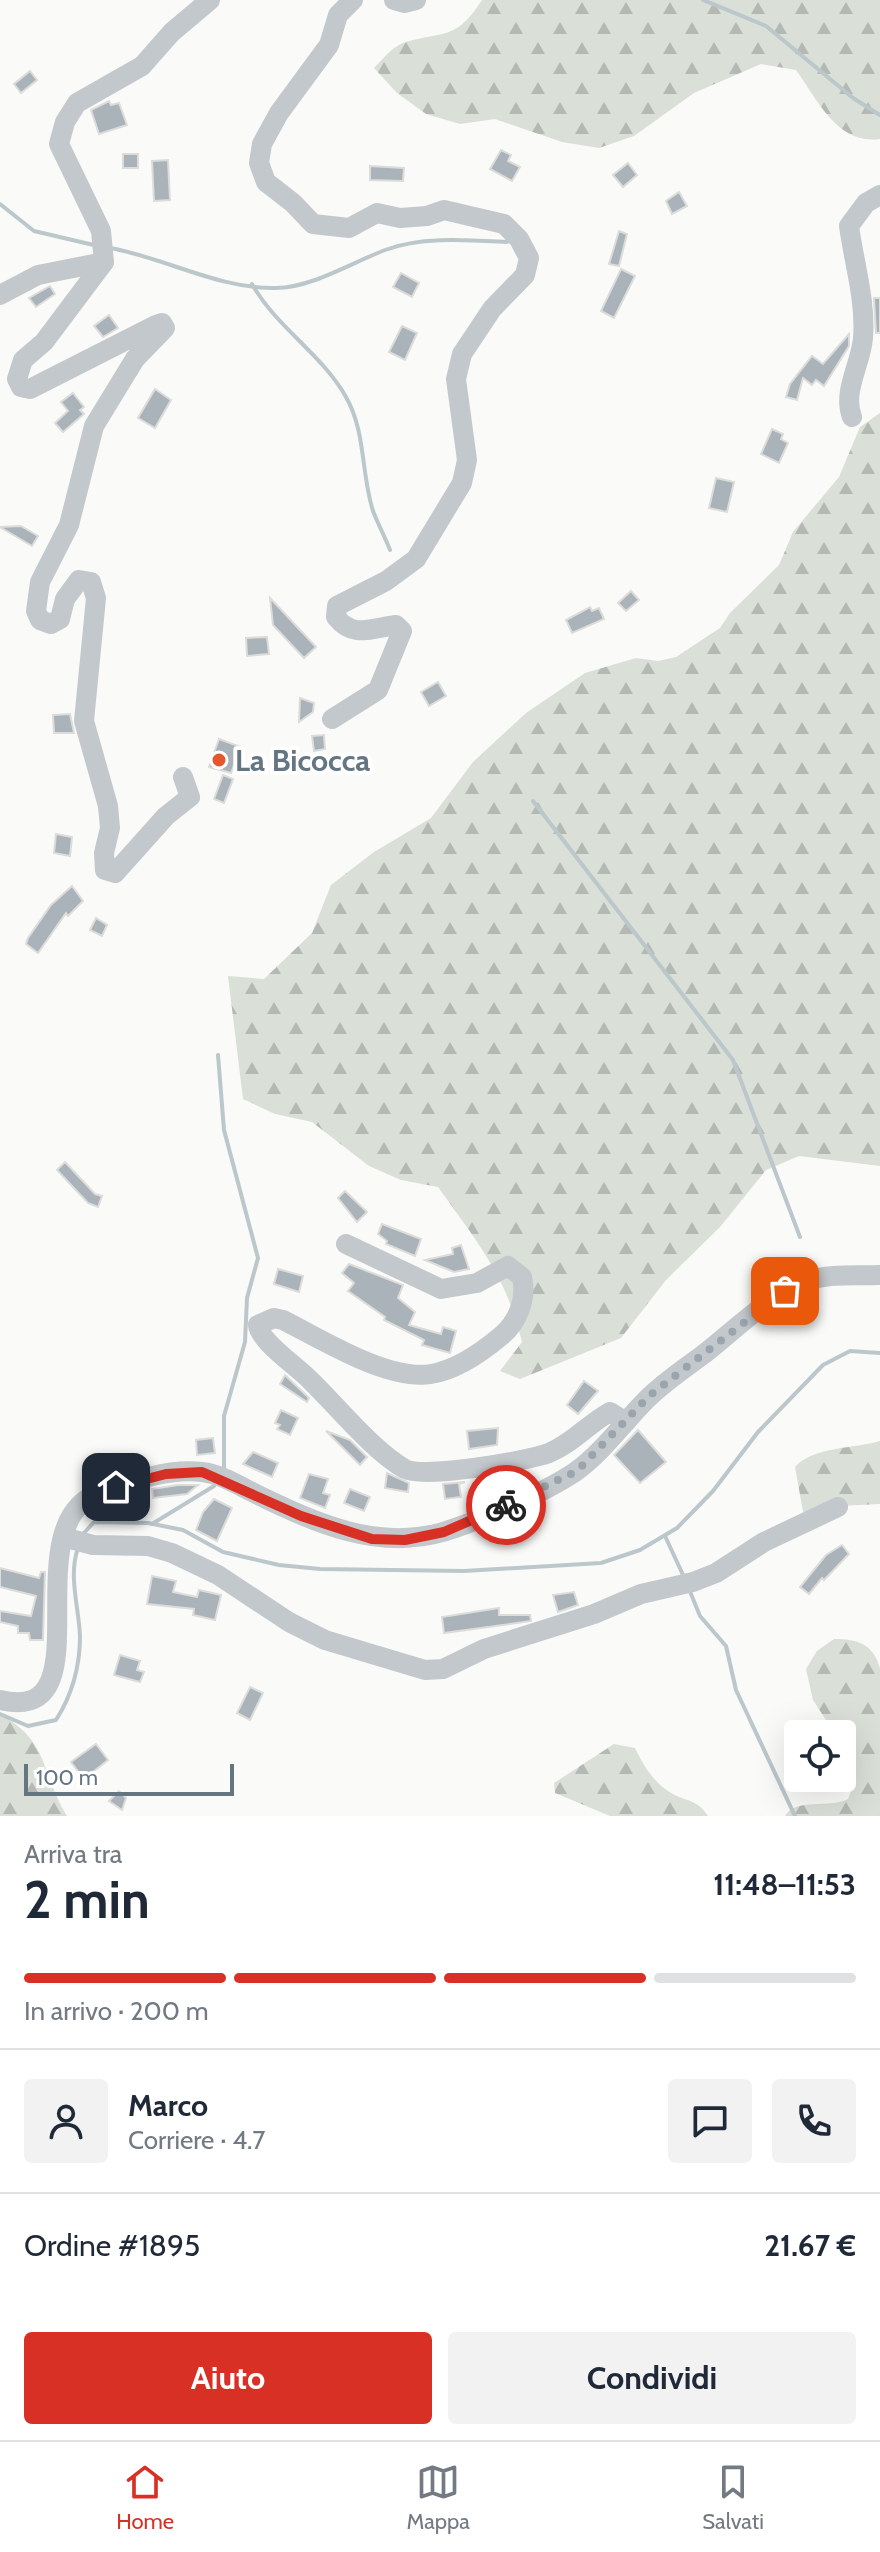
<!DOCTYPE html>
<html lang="it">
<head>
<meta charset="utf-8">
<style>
  body { margin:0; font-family:Cabin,sans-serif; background:#f2f2f3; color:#1f2937; height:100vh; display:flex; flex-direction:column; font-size:30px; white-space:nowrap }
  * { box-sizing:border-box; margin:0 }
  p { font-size:26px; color:#747a83 }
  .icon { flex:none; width:44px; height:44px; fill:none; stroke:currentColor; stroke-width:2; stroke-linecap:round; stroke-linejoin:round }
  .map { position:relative; height:1816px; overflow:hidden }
  .details { display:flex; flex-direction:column; background:#fff; flex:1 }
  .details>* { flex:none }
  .fabs { position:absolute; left:784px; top:1720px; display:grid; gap:16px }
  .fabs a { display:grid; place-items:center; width:72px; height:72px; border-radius:8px; background:#fff; box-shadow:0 8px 32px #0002; font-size:40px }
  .scale { position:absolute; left:24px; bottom:20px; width:210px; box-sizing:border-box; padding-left:8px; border:4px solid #657683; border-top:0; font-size:22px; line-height:28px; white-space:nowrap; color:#657683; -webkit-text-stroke:6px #fff; paint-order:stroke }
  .pin { position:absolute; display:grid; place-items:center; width:68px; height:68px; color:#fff; margin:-34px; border-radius:16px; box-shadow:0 4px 12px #0006 }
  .courier { position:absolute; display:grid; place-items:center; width:80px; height:80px; margin:-40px; border:6px solid #d93025; border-radius:50%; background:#fff; color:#222; box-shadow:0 2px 10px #0007 }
  .overview em { font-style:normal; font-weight:700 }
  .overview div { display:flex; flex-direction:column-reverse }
  .overview { display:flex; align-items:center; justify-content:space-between; height:136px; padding:0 24px }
  h1 { font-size:52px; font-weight:700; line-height:60px }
  .bar { display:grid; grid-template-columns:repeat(4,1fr); gap:12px 8px; align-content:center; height:96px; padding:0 24px }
  .bar i { height:10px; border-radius:6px; background:#e0e1e3 }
  .bar .on { background:#d93025 }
  .bar p { grid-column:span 4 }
  .line { display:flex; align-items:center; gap:20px; padding:0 24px; border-top:2px solid #e0e1e3 }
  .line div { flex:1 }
  .round { display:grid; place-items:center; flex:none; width:84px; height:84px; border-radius:8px; background:#f2f2f3 }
  .cta { display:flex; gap:16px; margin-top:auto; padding:16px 24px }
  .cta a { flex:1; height:92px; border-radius:8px; background:#d93025; color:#fff; font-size:32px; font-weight:700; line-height:92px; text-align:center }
  .cta a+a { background:#f2f2f3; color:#1f2937 }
  .tabs { display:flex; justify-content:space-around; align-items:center; height:112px; border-top:2px solid #e0e1e3; background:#fff; font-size:22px; color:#747a83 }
  .tabs a { display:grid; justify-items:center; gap:4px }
  .tabs .on { color:#d93025 }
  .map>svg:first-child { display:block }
</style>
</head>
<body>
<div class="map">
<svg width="880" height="1816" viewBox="0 0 880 1816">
  <defs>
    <pattern id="forest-firs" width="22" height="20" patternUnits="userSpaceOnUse" patternTransform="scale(2)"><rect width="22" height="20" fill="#dadfd7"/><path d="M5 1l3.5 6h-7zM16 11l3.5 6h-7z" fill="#b4b9b4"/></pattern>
  </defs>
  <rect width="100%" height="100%" fill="#fafaf8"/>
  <g fill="url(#forest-firs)">
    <path d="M 482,0 L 880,0 L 880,139 C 837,145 817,99 796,70 L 761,64 L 694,93 L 634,136 L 599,148 L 562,142 L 495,119 L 460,124 L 426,114 L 397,93 L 374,68 C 382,60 392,47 403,43 C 444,30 455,42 482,0 Z"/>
    <path d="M 880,413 L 880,1166 L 799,1156 L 766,1170 L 720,1227 L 666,1280 L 621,1338 L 520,1379 L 500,1371 L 522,1342 C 507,1277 476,1240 438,1187 L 401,1180 L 369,1166 L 312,1122 L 275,1114 L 243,1099 L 228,976 L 264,979 L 312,933 L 331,885 L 374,852 L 431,818 L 473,762 L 526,713 L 585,673 L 636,658 L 658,661 L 676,657 L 720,628 L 730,613 L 779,565 L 793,532 L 839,477 L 860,427 Z"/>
    <path d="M 880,1441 L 880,1504 L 838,1506 L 804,1517 L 795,1467 C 814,1446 854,1449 880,1441 Z"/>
    <path d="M 834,1639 C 858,1639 873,1644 880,1668 L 880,1816 L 785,1816 C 796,1797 829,1809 848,1799 L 851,1791 L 842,1734 L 835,1734 L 813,1700 L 806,1669 L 817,1651 Z"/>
    <path d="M 0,1714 C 50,1742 40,1772 67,1816 L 0,1816 Z"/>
    <path d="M 614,1744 L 635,1748 C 643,1765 654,1783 671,1793 C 687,1802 697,1799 708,1816 L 610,1816 L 555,1793 L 554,1783 Z"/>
  </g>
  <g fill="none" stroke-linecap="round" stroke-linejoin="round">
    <g stroke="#bbc7cb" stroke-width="4">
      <path d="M 703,0 L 766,26 L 853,98 L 880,115"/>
      <path d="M 0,204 L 34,231 L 98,246"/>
      <path d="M 110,248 C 166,258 218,289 276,288 C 311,288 353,262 385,250 C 421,236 469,240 507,242"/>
      <path d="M 252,284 C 276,327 322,354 346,397 C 366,432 361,474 373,511 C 378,524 385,537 390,550"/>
      <path d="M 533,801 L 733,1060 L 800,1237"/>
      <path d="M 218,1055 L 224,1130 L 258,1258 L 247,1298 L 245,1342 L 224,1416 L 224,1471"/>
      <path d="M 152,1524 L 214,1486"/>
      <path d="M 83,1534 L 94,1522 L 148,1523 L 183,1530 L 223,1552 L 279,1565 L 320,1569 L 464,1571 L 601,1563 L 640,1550 L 677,1528 L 713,1491 L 758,1432 L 823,1365 L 850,1351 L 880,1353"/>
      <path d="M 665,1536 L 684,1577"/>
      <path d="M 689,1589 L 700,1616 L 726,1646 L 736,1690 L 795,1816"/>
      <path d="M 0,1714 L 28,1726 L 56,1720 C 72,1695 80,1667 80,1636 C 79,1608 68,1576 78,1548"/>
    </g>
  </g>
  <g fill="#aab3b9" stroke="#dcdcda" stroke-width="2">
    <path d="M 30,71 L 37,80 L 21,93 L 14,84 Z"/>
    <path d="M 109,101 L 111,105 L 119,103 L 127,125 L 99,134 L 91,110 Z"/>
    <path d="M 501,150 L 511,155 L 508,161 L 520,167 L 512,181 L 490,169 Z"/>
    <rect x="123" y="154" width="15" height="14"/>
    <path d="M 168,160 L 170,200 L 154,201 L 152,161 Z"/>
    <path d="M 628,163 L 637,175 L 623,187 L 613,175 Z"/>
    <path d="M 370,166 L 404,168 L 403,181 L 370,180 Z"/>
    <path d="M 679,192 L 687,206 L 672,214 L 666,201 Z"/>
    <path d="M 619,231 L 627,234 L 619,266 L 609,264 Z"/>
    <path d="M 621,269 L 635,276 L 614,318 L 601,311 Z"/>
    <path d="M 401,273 L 419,283 L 412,297 L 393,287 Z"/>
    <path d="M 50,286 L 55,294 L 36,307 L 29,298 Z"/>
    <path d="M 874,298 L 880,298 L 880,333 L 876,333 Z"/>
    <path d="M 109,315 L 118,328 L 103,337 L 94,326 Z"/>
    <path d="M 402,326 L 417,333 L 405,360 L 389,352 Z"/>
    <path d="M 849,334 L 849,346 L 824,386 L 816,380 L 812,385 L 803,378 L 797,400 L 786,397 L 790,384 L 812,356 L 823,364 Z"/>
    <path d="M 155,389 L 171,400 L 155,428 L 138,418 Z"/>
    <path d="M 73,393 L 84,407 L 80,410 L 84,414 L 63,432 L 55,423 L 68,411 L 61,402 Z"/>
    <path d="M 772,429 L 783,434 L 781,439 L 788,443 L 779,463 L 761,454 Z"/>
    <path d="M 716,478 L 734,482 L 727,512 L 709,508 Z"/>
    <path d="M 21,526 L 38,536 L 32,546 L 0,527 Z"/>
    <path d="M 631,591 L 639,600 L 626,611 L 618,603 Z"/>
    <path d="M 270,598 L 316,647 L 304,658 L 273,625 Z"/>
    <path d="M 590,607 L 592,611 L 599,608 L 604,619 L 572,633 L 566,620 Z"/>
    <path d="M 267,637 L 269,654 L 247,656 L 246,638 Z"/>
    <path d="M 438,682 L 446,696 L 429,706 L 421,692 Z"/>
    <path d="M 300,698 L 314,703 L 313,712 L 299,722 Z"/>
    <path d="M 70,714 L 74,733 L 54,733 L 53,715 Z"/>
    <path d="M 324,735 L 325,749 L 314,751 L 312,736 Z"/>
    <path d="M 219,739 L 241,747 L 231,773 L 209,767 Z"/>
    <path d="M 223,775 L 233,779 L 224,803 L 214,799 Z"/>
    <path d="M 56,834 L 72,837 L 70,856 L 54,853 Z"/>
    <path d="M 72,886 L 83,901 L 68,916 L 66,913 L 38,953 L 26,944 L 28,938 L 51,905 Z"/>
    <path d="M 96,918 L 107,925 L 102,936 L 90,930 Z"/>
    <path d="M 65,1162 L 95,1194 L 102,1196 L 98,1207 L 88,1203 L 57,1170 Z"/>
    <path d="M 345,1191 L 367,1212 L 357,1222 L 338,1198 Z"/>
    <path d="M 382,1224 L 421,1239 L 415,1256 L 386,1244 L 387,1241 L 378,1234 Z"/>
    <path d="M 461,1245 L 469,1269 L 454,1272 L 425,1260 L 453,1254 L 452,1248 Z"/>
    <path d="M 349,1264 L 403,1285 L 398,1298 L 415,1312 L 409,1325 L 441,1334 L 443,1327 L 456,1331 L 450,1353 L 422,1345 L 424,1340 L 384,1320 L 385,1317 L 348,1291 L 354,1283 L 342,1273 Z"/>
    <path d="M 278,1269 L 303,1276 L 299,1292 L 274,1284 Z"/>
    <path d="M 285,1375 L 309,1398 L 307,1402 L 280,1384 Z"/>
    <path d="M 584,1381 L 598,1391 L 578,1414 L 567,1405 Z"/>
    <path d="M 281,1410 L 298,1418 L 290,1435 L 277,1429 L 280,1425 L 275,1423 Z"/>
    <path d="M 498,1428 L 497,1445 L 469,1449 L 467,1431 Z"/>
    <path d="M 638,1430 L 666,1462 L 640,1483 L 614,1455 Z"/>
    <path d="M 326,1431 L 350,1440 L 367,1457 L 360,1465 Z"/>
    <path d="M 213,1438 L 215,1453 L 197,1455 L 196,1440 Z"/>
    <path d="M 253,1452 L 278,1463 L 272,1477 L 243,1464 Z"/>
    <path d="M 387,1473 L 409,1483 L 408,1492 L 385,1488 Z"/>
    <path d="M 309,1474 L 328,1479 L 323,1493 L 330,1495 L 325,1508 L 300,1498 Z"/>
    <path d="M 465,1482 L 459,1484 L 461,1497 L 445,1499 L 443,1484 Z"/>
    <path d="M 178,1485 L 198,1485 L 187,1494 L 153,1498 L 152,1489 Z"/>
    <path d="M 350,1489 L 370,1497 L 364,1511 L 344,1503 Z"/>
    <path d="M 214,1499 L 232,1508 L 217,1541 L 196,1530 L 203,1512 Z"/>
    <path d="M 842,1545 L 849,1554 L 824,1580 L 822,1578 L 809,1594 L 800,1587 L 826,1555 Z"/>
    <path d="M 0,1568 L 39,1578 L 41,1572 L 45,1572 L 43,1640 L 30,1640 L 29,1633 L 18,1633 L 18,1626 L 0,1622 L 0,1611 L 31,1616 L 36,1596 L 0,1587 Z"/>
    <path d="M 152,1576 L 176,1581 L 173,1592 L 197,1597 L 199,1590 L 221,1595 L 215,1620 L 193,1615 L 194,1609 L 147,1604 Z"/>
    <path d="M 574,1592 L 578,1605 L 558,1612 L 553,1595 Z"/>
    <path d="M 499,1608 L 499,1615 L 530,1615 L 531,1621 L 444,1633 L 442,1617 Z"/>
    <path d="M 120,1655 L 140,1661 L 137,1670 L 144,1672 L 140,1682 L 114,1675 Z"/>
    <path d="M 250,1687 L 263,1693 L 250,1720 L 237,1713 Z"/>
    <path d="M 96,1744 L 108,1760 L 84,1779 L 71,1762 Z"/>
    <path d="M 119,1791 L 126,1798 L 122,1810 L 109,1801 Z"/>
  </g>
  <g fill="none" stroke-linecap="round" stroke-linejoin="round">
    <g stroke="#c3c8cc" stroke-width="20">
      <path d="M 394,0 L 404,3 L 416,0"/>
      <path d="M 104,262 L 44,342 L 23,360 L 17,379 L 21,387 L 30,389 L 156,325 L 162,323 L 165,328 L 135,359 L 94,426 L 69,525 L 40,582 L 36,611 L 40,620 L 51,624 L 60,619 L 65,599 L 79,580 L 91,582 L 96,598 L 84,721 L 108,806 L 110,828 L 104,853 L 105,870 L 115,873 L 166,816 L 190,797 L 183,777"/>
      <path d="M 0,295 L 38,275 L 104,262 L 101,231 L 59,144 L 65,122 L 77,103 L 142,66 L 172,32 L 210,0"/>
      <path d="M 852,417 C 842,392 861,364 863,338 C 866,301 854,263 849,226 L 866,203 L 880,195"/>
      <path d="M 332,719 L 378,690 L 402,631 L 396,625 C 372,628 353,639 336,617 L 337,606 L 386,581 L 416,559 L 462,483 L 467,460 L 456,379 L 462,354 L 492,309 L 525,275 L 529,258 L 519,239 L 504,224 L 444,210 L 427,216 L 400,218 L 377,213 L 349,228 L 313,224 L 293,203 L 266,182 L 259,163 L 262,144 L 279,113 L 329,45 L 338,15 L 353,0"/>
      <path d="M 346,1244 L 441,1289 L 477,1283 L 508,1266 L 522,1277 C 527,1299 518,1322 501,1336 C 482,1352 456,1370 431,1374 C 387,1381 321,1339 283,1320 L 274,1318 L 258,1325 C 259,1341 298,1367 311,1381 C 338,1407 373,1451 405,1469 C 424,1479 527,1461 549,1453 C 573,1443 588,1424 610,1412 L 626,1422"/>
      <path d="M 63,1537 L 93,1545 L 148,1546 L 172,1553 L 218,1575 L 289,1622 L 325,1640 L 425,1670 L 443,1669 L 484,1649 L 594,1614 L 641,1594 L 693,1582 L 716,1573 L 764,1542 L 838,1507"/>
      <path d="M 0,1700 C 110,1726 9,1522 101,1492 C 132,1481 169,1468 202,1472 C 221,1474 241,1487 258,1495 C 316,1523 377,1551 443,1532 C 479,1521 544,1493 575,1472 C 602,1453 624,1422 647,1399 C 664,1382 685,1368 704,1354 C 736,1329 769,1295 808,1281 C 830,1273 856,1276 880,1275"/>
    </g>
  </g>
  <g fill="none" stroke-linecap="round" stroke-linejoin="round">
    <path stroke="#99a4ac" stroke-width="8" stroke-dasharray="0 14.4" d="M 506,1505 L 577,1471 L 649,1396 L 785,1291"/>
    <path stroke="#d93025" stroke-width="10" d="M 116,1487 L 166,1474 L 202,1472 L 301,1516 L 372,1539 L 405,1540 L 444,1532 L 506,1505"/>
  </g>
  <circle fill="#e4572e" stroke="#fff" stroke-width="3" cx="219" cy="760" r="8"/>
  <g text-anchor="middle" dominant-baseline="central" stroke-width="8" stroke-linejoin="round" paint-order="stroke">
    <g font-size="30" font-weight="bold" fill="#657683" stroke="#fff" text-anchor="start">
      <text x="235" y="760">La Bicocca</text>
    </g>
  </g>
</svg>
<div class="fabs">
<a><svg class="icon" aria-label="locate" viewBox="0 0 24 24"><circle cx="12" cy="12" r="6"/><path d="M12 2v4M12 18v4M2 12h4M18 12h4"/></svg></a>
</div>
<div class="scale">100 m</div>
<div class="pin" style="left:785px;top:1291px;background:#ea580c"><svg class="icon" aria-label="bag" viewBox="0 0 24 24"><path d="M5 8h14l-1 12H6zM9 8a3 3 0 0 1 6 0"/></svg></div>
<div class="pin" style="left:116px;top:1487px;background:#1f2937"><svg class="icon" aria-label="home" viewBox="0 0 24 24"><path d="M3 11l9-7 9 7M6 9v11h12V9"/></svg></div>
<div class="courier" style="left:506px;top:1505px"><svg class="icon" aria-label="bike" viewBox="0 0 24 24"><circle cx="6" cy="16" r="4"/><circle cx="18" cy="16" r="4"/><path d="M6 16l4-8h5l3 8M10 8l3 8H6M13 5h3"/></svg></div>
</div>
<section class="details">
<div class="overview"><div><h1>2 min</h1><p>Arriva tra</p></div><em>11:48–11:53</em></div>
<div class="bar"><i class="on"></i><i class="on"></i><i class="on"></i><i></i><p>In arrivo · 200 m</p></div>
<div class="line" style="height:144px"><a class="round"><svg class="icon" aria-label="person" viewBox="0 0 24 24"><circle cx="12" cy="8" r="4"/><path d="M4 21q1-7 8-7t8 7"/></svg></a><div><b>Marco</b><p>Corriere · 4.7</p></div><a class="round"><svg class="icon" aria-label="chat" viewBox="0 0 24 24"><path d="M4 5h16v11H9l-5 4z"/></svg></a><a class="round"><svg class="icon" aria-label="phone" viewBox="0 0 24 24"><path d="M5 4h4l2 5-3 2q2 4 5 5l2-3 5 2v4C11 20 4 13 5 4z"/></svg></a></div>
<div class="line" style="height:104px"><div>Ordine #1895</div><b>21.67 €</b></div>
<div class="cta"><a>Aiuto</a><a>Condividi</a></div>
</section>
<nav class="tabs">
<a class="on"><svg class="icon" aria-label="home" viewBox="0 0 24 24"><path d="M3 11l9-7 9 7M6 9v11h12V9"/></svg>Home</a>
<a><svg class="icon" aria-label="map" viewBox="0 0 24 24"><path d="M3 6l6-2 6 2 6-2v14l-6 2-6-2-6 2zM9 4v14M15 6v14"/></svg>Mappa</a>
<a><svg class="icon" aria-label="saved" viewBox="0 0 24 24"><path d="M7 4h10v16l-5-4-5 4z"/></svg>Salvati</a>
</nav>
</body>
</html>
